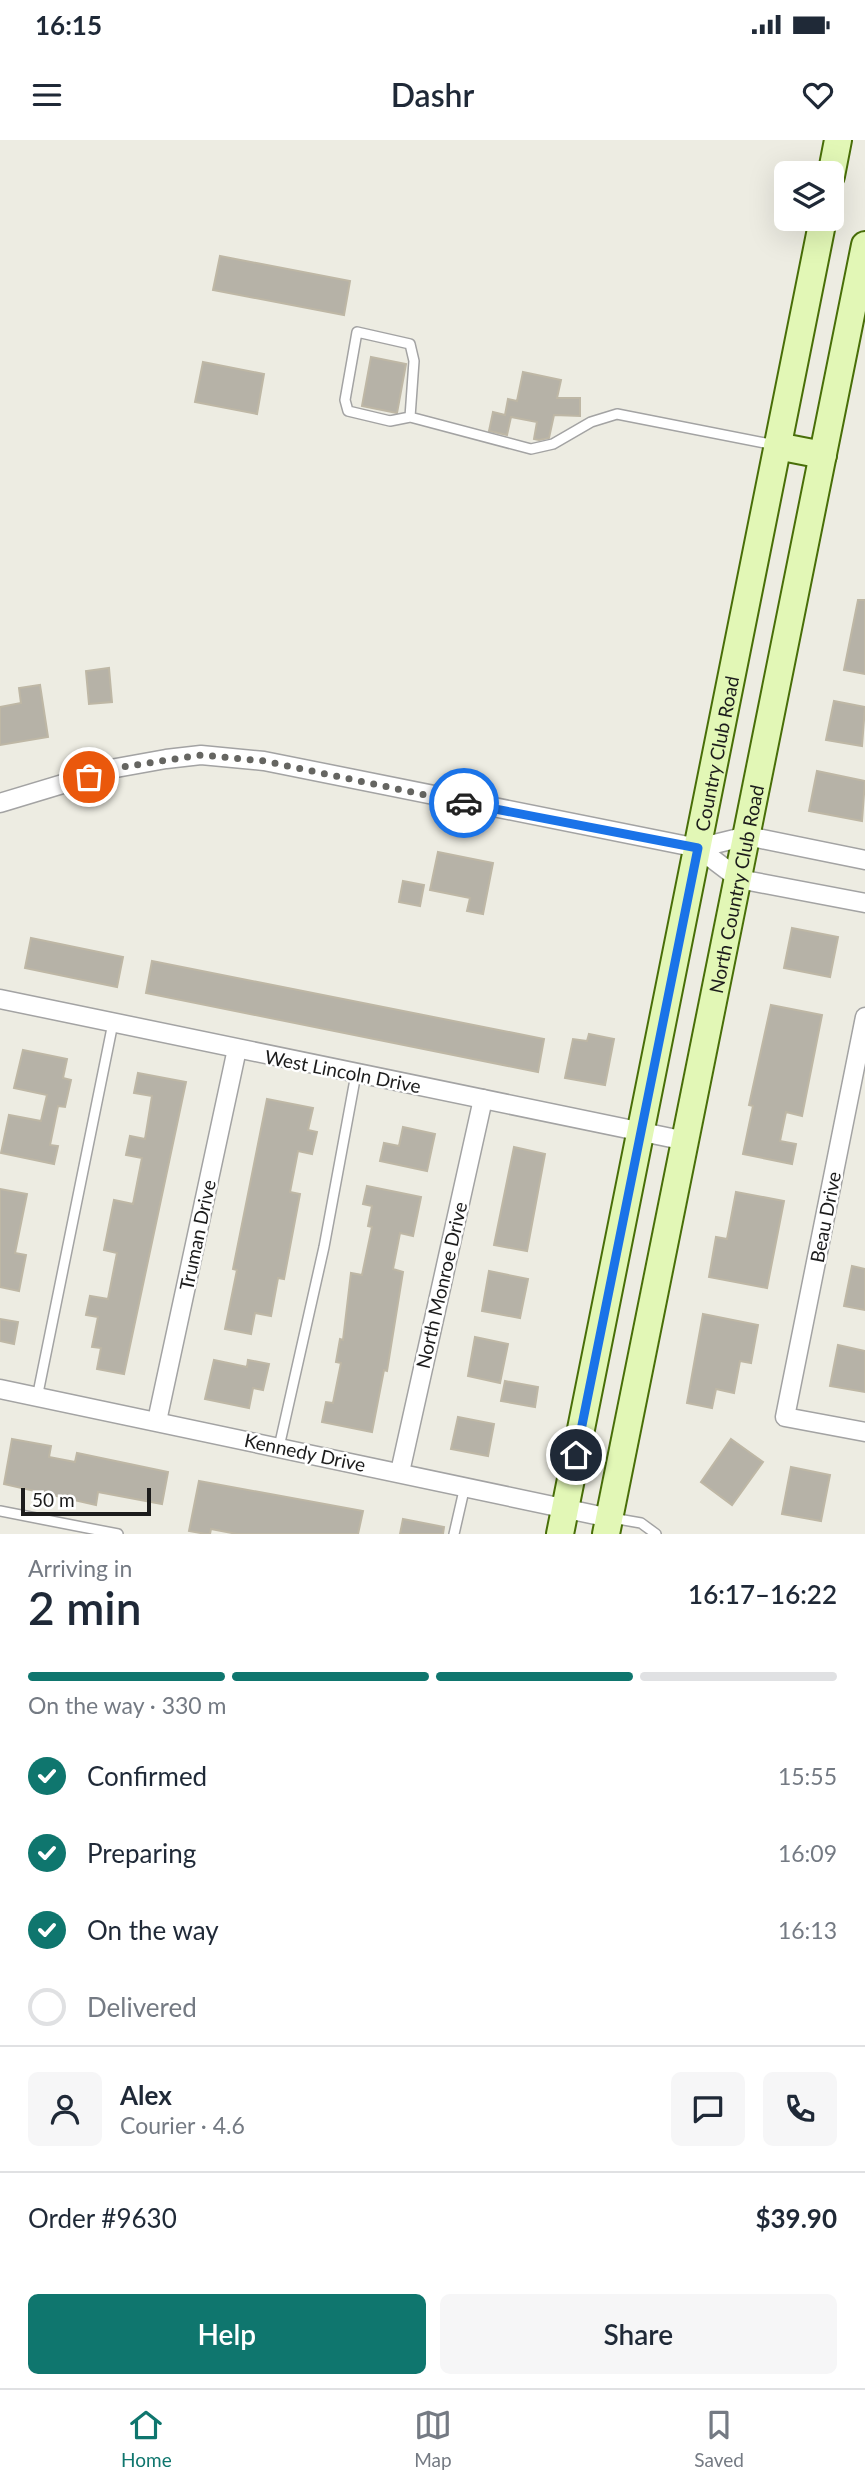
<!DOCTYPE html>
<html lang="en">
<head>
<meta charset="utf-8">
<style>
  body { margin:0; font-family:Lato,sans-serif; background:#f6f6f7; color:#1f2937; height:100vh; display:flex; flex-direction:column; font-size:26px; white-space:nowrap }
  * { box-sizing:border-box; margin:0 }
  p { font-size:23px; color:#747a83 }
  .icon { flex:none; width:38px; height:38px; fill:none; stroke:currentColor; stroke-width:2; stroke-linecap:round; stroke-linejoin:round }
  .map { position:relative; height:1394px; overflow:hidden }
  .details { display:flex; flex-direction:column; background:#fff; flex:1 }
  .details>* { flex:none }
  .buttons { position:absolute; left:774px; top:21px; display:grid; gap:14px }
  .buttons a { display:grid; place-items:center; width:70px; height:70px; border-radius:10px; background:#fff; box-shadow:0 7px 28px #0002; font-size:35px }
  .scale { position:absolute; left:21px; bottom:18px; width:130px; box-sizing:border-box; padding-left:7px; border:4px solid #1c1c1c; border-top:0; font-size:19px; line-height:24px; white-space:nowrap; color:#1c1c1c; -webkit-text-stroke:5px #fff; paint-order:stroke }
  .pin { position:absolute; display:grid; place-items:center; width:60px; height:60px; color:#fff; margin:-30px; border:4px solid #fff; border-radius:50%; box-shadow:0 2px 7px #0007 }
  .courier { position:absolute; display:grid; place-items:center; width:70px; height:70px; margin:-35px; border:5px solid #1a73e8; border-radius:50%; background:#fff; color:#222; box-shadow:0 2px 9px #0007 }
  .overview em { font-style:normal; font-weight:600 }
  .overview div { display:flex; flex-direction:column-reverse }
  .overview { display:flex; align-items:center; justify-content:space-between; height:119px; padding:0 28px }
  h1 { font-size:46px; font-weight:600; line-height:52px }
  .bar { display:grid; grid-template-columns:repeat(4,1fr); gap:10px 7px; align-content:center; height:84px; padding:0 28px }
  .bar i { height:9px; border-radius:5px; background:#e0e1e3 }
  .bar .active { background:#0f766e }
  .bar p { grid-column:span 4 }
  .line { display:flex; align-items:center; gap:18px; padding:0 28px; border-top:2px solid #e0e1e3 }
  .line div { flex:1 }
  .round { display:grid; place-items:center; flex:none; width:74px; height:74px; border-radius:10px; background:#f6f6f7 }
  ol { padding:0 28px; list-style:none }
  li { display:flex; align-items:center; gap:21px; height:77px }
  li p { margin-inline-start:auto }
  li .icon { padding:7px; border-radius:50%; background:#0f766e; color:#fff; stroke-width:4 }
  li:last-child { color:#747a83 }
  li i { width:38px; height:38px; border:4px solid #e0e1e3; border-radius:50% }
  .button { display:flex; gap:14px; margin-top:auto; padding:14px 28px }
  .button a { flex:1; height:80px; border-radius:10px; background:#0f766e; color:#fff; font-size:28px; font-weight:600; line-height:80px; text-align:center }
  .button a+a { background:#f6f6f7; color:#1f2937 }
  .status { display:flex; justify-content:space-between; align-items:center; height:49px; padding:0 35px; background:#fff; direction:ltr }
  .status svg { height:19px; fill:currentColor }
  header { display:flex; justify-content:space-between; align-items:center; height:91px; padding:0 28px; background:#fff; font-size:32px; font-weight:600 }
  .tab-bar { display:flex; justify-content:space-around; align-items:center; height:98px; border-top:2px solid #e0e1e3; background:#fff; font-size:19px; color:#747a83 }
  .tab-bar a { display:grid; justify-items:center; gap:4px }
  .tab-bar .active { color:#0f766e }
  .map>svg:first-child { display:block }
</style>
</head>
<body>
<div class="status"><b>16:15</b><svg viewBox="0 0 49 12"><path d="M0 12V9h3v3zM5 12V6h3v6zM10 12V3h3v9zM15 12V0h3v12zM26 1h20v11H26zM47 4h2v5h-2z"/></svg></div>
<header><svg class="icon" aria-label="menu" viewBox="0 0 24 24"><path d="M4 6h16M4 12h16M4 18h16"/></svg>Dashr<svg class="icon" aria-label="heart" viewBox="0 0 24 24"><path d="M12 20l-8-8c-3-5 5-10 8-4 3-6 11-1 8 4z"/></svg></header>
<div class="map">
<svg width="865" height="1394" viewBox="0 0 865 1394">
  <rect width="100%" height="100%" fill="#edece2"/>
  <g fill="#b6b2a7" stroke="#beb7a5" stroke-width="2">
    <path d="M 220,116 L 350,141 L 344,175 L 213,150 Z"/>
    <path d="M 371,217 L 406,224 L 397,273 L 362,266 Z"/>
    <path d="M 203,222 L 264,234 L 257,274 L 195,262 Z"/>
    <path d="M 523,232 L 561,240 L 557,258 L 580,258 L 580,276 L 554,275 L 549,298 L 539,300 L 534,299 L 537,282 L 511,277 L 507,295 L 489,291 L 493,272 L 505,275 L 508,259 L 517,261 Z"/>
    <path d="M 858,460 L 865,460 L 865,534 L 844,530 Z"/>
    <path d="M 109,528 L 112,562 L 89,564 L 86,531 Z"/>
    <path d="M 40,545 L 48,597 L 0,605 L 0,567 L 21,563 L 19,548 Z"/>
    <path d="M 834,561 L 865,567 L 862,606 L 826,600 Z"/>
    <path d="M 817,631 L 865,641 L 862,681 L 809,671 Z"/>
    <path d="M 438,712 L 493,723 L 483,774 L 467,771 L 470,758 L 430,750 Z"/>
    <path d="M 403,741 L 424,745 L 420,766 L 399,762 Z"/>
    <path d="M 792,788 L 838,797 L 830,837 L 784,828 Z"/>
    <path d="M 31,798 L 123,817 L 117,847 L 25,828 Z"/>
    <path d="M 152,821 L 544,899 L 538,932 L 146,853 Z"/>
    <path d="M 771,865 L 822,875 L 802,976 L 786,972 L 780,1001 L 796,1004 L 792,1024 L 743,1014 L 753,966 L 749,965 Z"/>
    <path d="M 589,894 L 614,899 L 605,945 L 565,938 L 573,899 L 587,901 Z"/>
    <path d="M 23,910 L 67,919 L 63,938 L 71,940 L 65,967 L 58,966 L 50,1005 L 58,1006 L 54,1024 L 1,1013 L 9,975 L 41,981 L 47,955 L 14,948 Z"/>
    <path d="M 138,933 L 186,942 L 124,1234 L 97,1229 L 101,1208 L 92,1207 L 98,1177 L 86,1175 L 90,1156 L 108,1159 L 117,1113 L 104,1110 L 114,1060 L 133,1064 L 142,1018 L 126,1015 L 130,996 L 145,999 L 152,956 L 134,953 Z"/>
    <path d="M 267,959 L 313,968 L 308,990 L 317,992 L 312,1014 L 298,1011 L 290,1052 L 300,1054 L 284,1139 L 278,1138 L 271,1176 L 255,1173 L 251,1194 L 225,1189 L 237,1130 L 233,1129 Z"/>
    <path d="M 403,987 L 435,994 L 427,1031 L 380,1021 L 384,1003 L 399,1006 Z"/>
    <path d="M 514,1007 L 545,1014 L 527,1111 L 494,1105 Z"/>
    <path d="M 367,1046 L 421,1057 L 413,1096 L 400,1093 L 393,1129 L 403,1132 L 387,1231 L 384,1230 L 372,1292 L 322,1282 L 326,1262 L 333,1263 L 341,1223 L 336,1222 L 340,1199 L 343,1200 L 351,1133 L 362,1135 L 372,1087 L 368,1086 L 372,1066 L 363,1064 Z"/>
    <path d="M 0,1049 L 27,1054 L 15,1113 L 26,1115 L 19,1151 L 0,1147 Z"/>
    <path d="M 736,1052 L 784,1061 L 767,1148 L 709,1137 L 716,1097 L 727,1099 Z"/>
    <path d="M 852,1126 L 865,1129 L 865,1170 L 844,1166 Z"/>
    <path d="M 489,1131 L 528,1139 L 520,1178 L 482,1171 Z"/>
    <path d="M 703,1174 L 758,1185 L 751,1223 L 740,1221 L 734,1253 L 716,1249 L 712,1268 L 687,1263 Z"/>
    <path d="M 0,1179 L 18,1182 L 14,1204 L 0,1201 Z"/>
    <path d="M 475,1197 L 508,1204 L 500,1243 L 468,1236 Z"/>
    <path d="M 838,1205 L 865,1211 L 865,1252 L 830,1246 Z"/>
    <path d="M 214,1220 L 247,1227 L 248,1220 L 269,1224 L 263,1250 L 253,1248 L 249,1268 L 205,1259 Z"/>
    <path d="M 505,1241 L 538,1247 L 535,1267 L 501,1261 Z"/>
    <path d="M 458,1277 L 494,1284 L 488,1316 L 451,1309 Z"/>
    <path d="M 12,1299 L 51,1306 L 49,1317 L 75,1322 L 77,1313 L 168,1332 L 162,1364 L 98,1352 L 96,1365 L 4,1344 Z"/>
    <path d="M 731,1299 L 763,1322 L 732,1365 L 701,1342 Z"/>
    <path d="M 791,1327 L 830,1335 L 821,1381 L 782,1374 Z"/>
    <path d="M 199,1341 L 363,1371 L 358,1394 L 237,1394 L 211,1389 L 210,1394 L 206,1394 L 189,1391 Z"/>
    <path d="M 403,1379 L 444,1387 L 443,1394 L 400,1394 Z"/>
  </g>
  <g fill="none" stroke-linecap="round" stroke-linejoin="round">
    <g stroke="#a3a3a3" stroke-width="12">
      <g id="lane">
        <path d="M 410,277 L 414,221 L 410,204 L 357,192 L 345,260 L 348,271 L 390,281 L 410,277 L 531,309 L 553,304 L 591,282 L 617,274 L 775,305"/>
        <path d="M 37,1258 L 113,883"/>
        <path d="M 279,1307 L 324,1107 L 356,934"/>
        <path d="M 0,1371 L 118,1394"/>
        <path d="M 612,1378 L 641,1383 L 656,1394"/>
        <path d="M 454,1394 L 465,1346"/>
      </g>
    </g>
    <g stroke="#a3a3a3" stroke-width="21">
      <g id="street">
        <path d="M 0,663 L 116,628 L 166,619 L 201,615 L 264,621 L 698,708"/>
        <path d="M 865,720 L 747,696 L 698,708 L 739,739 L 865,763"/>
        <path d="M 0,859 L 686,1001"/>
        <path d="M 865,877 L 785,1277 L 865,1292"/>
        <path d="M 0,1249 L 610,1378"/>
        <path d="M 157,1281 L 237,909"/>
        <path d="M 400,1332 L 483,959"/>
      </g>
    </g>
    <g stroke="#486e08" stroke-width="30">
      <g id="secondary">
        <path d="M 831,36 L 838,0"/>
        <path d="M 777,306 L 823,315"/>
        <path id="s1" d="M 560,1394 L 823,79"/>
        <path id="s2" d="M 606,1394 L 865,105"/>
      </g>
    </g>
    <use href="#lane" stroke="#fff" stroke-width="9"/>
    <use href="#street" stroke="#fff" stroke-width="18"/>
    <use href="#secondary" stroke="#e2f7b6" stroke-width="26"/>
  </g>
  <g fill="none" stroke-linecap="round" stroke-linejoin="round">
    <path stroke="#656561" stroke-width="7" stroke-dasharray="0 12.6" d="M 89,637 L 116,628 L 201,615 L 264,621 L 464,663"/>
    <path stroke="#1a73e8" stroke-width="9" d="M 464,663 L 698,708 L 576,1315"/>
  </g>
  <g text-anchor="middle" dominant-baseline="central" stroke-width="5" stroke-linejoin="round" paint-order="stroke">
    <g font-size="19" fill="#1c1c1c" stroke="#fff">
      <text stroke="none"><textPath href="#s1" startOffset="796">Country Club Road</textPath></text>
      <text stroke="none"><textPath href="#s2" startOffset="658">North Country Club Road</textPath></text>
      <text transform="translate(343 931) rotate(11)">West Lincoln Drive</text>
      <text transform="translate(825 1077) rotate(-79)">Beau Drive</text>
      <text transform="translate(197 1095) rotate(-78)">Truman Drive</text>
      <text transform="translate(441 1145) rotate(-77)">North Monroe Drive</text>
      <text transform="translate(305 1312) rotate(12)">Kennedy Drive</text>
    </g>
  </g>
</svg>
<div class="buttons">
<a><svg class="icon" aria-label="layers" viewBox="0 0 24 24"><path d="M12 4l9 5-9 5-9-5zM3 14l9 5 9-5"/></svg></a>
</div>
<div class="scale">50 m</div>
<div class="pin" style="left:89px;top:637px;background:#ea580c"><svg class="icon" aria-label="bag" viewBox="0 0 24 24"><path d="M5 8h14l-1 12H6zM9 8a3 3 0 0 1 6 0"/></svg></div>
<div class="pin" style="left:576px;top:1315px;background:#1f2937"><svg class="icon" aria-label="home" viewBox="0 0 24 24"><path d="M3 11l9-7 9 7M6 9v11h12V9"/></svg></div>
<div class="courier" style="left:464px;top:663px"><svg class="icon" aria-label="car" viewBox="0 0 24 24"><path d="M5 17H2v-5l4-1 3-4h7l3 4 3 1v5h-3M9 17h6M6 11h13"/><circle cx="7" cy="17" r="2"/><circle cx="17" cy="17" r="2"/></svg></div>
</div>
<section class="details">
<div class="overview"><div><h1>2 min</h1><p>Arriving in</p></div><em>16:17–16:22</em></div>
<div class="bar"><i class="active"></i><i class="active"></i><i class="active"></i><i></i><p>On the way · 330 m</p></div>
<ol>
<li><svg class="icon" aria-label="check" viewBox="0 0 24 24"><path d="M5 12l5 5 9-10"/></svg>Confirmed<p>15:55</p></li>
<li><svg class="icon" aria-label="check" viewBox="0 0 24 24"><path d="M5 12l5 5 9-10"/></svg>Preparing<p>16:09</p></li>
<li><svg class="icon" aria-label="check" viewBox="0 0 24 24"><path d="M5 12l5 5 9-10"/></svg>On the way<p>16:13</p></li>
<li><i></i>Delivered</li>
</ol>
<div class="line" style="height:126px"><a class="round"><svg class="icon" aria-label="person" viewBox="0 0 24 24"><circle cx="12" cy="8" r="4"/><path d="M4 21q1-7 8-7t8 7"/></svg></a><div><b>Alex</b><p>Courier · 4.6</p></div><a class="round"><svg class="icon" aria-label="chat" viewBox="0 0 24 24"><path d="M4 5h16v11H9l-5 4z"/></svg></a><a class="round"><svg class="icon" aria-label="phone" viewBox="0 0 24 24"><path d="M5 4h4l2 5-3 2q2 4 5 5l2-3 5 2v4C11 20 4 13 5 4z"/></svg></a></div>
<div class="line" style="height:91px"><div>Order #9630</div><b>$39.90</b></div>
<div class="button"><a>Help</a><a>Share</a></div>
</section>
<nav class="tab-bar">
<a class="active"><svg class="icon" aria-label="home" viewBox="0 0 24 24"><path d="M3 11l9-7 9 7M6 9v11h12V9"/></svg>Home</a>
<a><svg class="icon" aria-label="map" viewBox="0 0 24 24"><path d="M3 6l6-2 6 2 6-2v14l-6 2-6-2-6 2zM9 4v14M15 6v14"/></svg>Map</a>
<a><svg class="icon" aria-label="saved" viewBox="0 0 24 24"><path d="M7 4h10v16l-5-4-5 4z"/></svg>Saved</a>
</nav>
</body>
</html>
